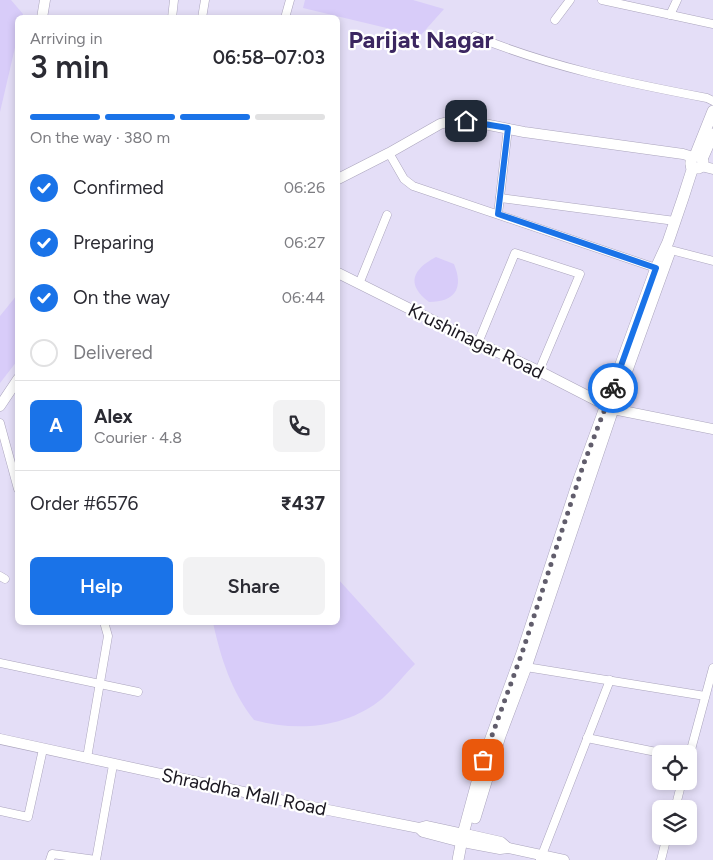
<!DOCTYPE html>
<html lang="en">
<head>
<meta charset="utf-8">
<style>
  body { margin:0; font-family:Figtree,sans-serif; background:#f2f2f3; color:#2b2b33; height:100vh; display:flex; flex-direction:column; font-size:19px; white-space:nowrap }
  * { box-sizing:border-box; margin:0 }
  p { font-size:16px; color:#7c7c81 }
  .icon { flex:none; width:28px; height:28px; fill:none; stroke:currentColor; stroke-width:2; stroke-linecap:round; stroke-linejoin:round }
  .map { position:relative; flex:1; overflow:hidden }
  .panel { position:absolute; left:15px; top:15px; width:325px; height:610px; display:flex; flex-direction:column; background:#fff; border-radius:8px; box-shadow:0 2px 8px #0003 }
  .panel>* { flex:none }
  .tools { position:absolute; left:652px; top:745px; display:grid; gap:10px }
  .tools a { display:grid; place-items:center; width:45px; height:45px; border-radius:8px; background:#fff; box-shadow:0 2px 8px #0003; font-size:25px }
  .pin { position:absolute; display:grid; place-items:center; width:42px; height:42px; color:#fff; margin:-21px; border-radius:10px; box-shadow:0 2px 8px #0006 }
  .courier { position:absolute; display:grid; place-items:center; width:50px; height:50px; margin:-25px; border:4px solid #1a73e8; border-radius:50%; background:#fff; color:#222; box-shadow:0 1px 6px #0007 }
  .head em { font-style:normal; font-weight:600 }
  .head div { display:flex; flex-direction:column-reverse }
  .head { display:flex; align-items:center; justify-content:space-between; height:85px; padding:0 15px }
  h1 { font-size:32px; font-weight:600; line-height:38px }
  .bar { display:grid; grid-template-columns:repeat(4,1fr); gap:8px 5px; align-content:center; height:60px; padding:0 15px }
  .bar i { height:6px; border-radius:4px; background:#e1e1e2 }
  .bar .current { background:#1a73e8 }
  .bar p { grid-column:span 4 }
  .line { display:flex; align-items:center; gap:12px; padding:0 15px; border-top:1px solid #e1e1e2 }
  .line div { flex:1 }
  .round { display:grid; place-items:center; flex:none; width:52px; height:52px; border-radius:8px; background:#f2f2f3 }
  ol { padding:0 15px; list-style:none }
  li { display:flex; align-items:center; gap:15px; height:55px }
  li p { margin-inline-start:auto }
  li .icon { padding:5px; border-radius:50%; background:#1a73e8; color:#fff; stroke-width:4 }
  li:last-child { color:#7c7c81 }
  li i { width:28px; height:28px; border:2px solid #e1e1e2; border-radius:50% }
  .cta { display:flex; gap:10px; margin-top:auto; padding:10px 15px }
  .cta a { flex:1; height:58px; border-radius:8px; background:#1a73e8; color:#fff; font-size:20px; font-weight:600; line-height:58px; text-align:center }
  .cta a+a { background:#f2f2f3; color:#2b2b33 }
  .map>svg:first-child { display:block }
</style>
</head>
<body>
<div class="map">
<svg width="713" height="860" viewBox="0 0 713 860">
  <rect width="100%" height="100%" fill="#e4def7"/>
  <g fill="#d8ccf9">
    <path d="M 0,0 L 11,0 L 23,14 L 23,17 L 18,18 L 17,39 L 0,112 Z"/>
    <path d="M 305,0 L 413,0 L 444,9 L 420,36 L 303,8 Z"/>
    <path d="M 436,257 L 454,264 C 464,288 455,302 429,302 C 405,284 413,269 436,257 Z"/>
    <path d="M 17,295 L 17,361 L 0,383 L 0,316 Z"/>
    <path d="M 338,579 L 415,664 C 404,675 394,688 383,698 C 347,728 298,732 254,720 C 231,691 221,658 213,623 L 338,622 Z"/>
  </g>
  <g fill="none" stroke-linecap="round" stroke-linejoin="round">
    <g stroke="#aba5bd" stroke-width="9">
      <g id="minor">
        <path d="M 602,0 L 713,24"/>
        <path d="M 670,15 L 677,0"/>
        <path d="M 172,18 L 174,0"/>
        <path d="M 202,18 L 205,0"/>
        <path d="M 285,18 L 290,0"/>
        <path d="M 555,20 L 570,0"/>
        <path d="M 475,36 C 550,67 628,83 707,98 L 713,101"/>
        <path d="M 389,153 L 404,179 L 413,186 L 656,268"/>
        <path d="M 500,198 L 675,221"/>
        <path d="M 498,214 L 508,128"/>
        <path d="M 671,250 L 713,261"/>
        <path d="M 359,284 L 387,215"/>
        <path d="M 478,343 L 515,253 L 580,274 L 539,371"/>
        <path d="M 0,423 L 18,489"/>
        <path d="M 0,576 L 5,579"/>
        <path d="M 0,663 L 138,692"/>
        <path d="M 526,667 L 705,696"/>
        <path d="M 587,738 L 666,754"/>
        <path d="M 689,757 L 713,668"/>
        <path d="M 87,758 L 108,636 L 104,622"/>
        <path d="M 675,809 L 682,781"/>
        <path d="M 0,811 L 28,817 L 43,749"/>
        <path d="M 50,860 L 52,854 L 96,860 L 113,765"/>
        <path d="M 540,860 L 610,680"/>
        <path d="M 661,860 L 667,836"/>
      </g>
    </g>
    <g stroke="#aba5bd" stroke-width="11">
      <g id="tertiary">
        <path d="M 42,18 L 45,0"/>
        <path d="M 701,166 L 713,169"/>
        <path d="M 338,179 L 389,153 L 440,124 L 451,121 L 484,124 L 524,132 L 683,154 L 693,157"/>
        <path d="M 338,273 L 478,343 L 539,371 L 613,409 L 713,429"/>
        <path d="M 0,406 L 18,379"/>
        <path d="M 0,739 L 308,806 L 419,828 L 423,832 L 461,842"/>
        <path d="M 419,828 L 426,826 L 463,834"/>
        <path d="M 470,835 L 501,842 L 508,848"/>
        <path d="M 468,843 L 500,849 L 508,848 L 564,860"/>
      </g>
    </g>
    <g stroke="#aba5bd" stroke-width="12">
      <g id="secondary">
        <path d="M 695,156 L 713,111"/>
        <circle cx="697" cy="162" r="6"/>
        <path d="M 702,159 L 713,134"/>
        <path d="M 475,818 L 500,736 L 526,667 L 613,409 L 669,254"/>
        <path d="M 458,860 L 463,834 L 483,760 L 522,653 L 579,479 L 656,268 L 668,242 L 683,198 L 692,170 L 691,164"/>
      </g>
    </g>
    <use href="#minor" stroke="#fff" stroke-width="8"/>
    <use href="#tertiary" stroke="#fff" stroke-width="10"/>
    <use href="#secondary" stroke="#fff" stroke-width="11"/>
  </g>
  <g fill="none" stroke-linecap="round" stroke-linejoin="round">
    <path stroke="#615d6c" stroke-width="5" stroke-dasharray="0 9" d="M 483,760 L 522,653 L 584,463 L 613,388"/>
    <path stroke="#1a73e8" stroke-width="6" d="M 466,121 L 508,128 L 498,214 L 656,268 L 613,388"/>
  </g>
  <g text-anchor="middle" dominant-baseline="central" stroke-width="4.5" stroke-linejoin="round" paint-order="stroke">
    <g font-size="19" fill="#1b1821" stroke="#fff">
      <text transform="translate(476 341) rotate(26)">Krushinagar Road</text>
      <text transform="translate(244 792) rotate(12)">Shraddha Mall Road</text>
    </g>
    <g font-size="24" font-weight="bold" fill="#3b2660" stroke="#fff">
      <text x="421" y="39">Parijat Nagar</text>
    </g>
  </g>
</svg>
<div class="tools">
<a><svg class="icon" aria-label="locate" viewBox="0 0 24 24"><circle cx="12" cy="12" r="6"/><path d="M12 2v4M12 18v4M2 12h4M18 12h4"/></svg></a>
<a><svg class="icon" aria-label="layers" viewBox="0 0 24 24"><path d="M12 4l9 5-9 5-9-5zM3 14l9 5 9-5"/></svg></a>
</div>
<div class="pin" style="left:483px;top:760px;background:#ea580c"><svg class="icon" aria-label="bag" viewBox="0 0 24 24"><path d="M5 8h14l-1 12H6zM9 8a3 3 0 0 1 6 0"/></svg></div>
<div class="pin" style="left:466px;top:121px;background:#1f2937"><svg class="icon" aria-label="home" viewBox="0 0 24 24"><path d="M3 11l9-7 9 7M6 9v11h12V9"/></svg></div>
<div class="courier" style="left:613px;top:388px"><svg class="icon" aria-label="bike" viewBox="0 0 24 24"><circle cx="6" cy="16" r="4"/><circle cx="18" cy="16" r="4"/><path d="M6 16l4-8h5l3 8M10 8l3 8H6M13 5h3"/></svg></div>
<section class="panel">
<div class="head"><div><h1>3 min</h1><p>Arriving in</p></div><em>06:58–07:03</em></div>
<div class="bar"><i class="current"></i><i class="current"></i><i class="current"></i><i></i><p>On the way · 380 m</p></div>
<ol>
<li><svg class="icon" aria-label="check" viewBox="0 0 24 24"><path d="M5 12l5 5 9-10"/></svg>Confirmed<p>06:26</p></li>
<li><svg class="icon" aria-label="check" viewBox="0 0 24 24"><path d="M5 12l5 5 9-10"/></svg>Preparing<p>06:27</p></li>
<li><svg class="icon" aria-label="check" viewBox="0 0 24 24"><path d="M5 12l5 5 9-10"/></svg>On the way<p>06:44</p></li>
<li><i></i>Delivered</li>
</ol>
<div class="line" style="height:90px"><b class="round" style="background:#1a73e8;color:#fff">A</b><div><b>Alex</b><p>Courier · 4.8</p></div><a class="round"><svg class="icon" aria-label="phone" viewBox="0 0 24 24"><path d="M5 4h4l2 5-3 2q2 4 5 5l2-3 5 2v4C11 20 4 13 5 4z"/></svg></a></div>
<div class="line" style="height:65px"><div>Order #6576</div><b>₹437</b></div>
<div class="cta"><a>Help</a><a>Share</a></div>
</section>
</div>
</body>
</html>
